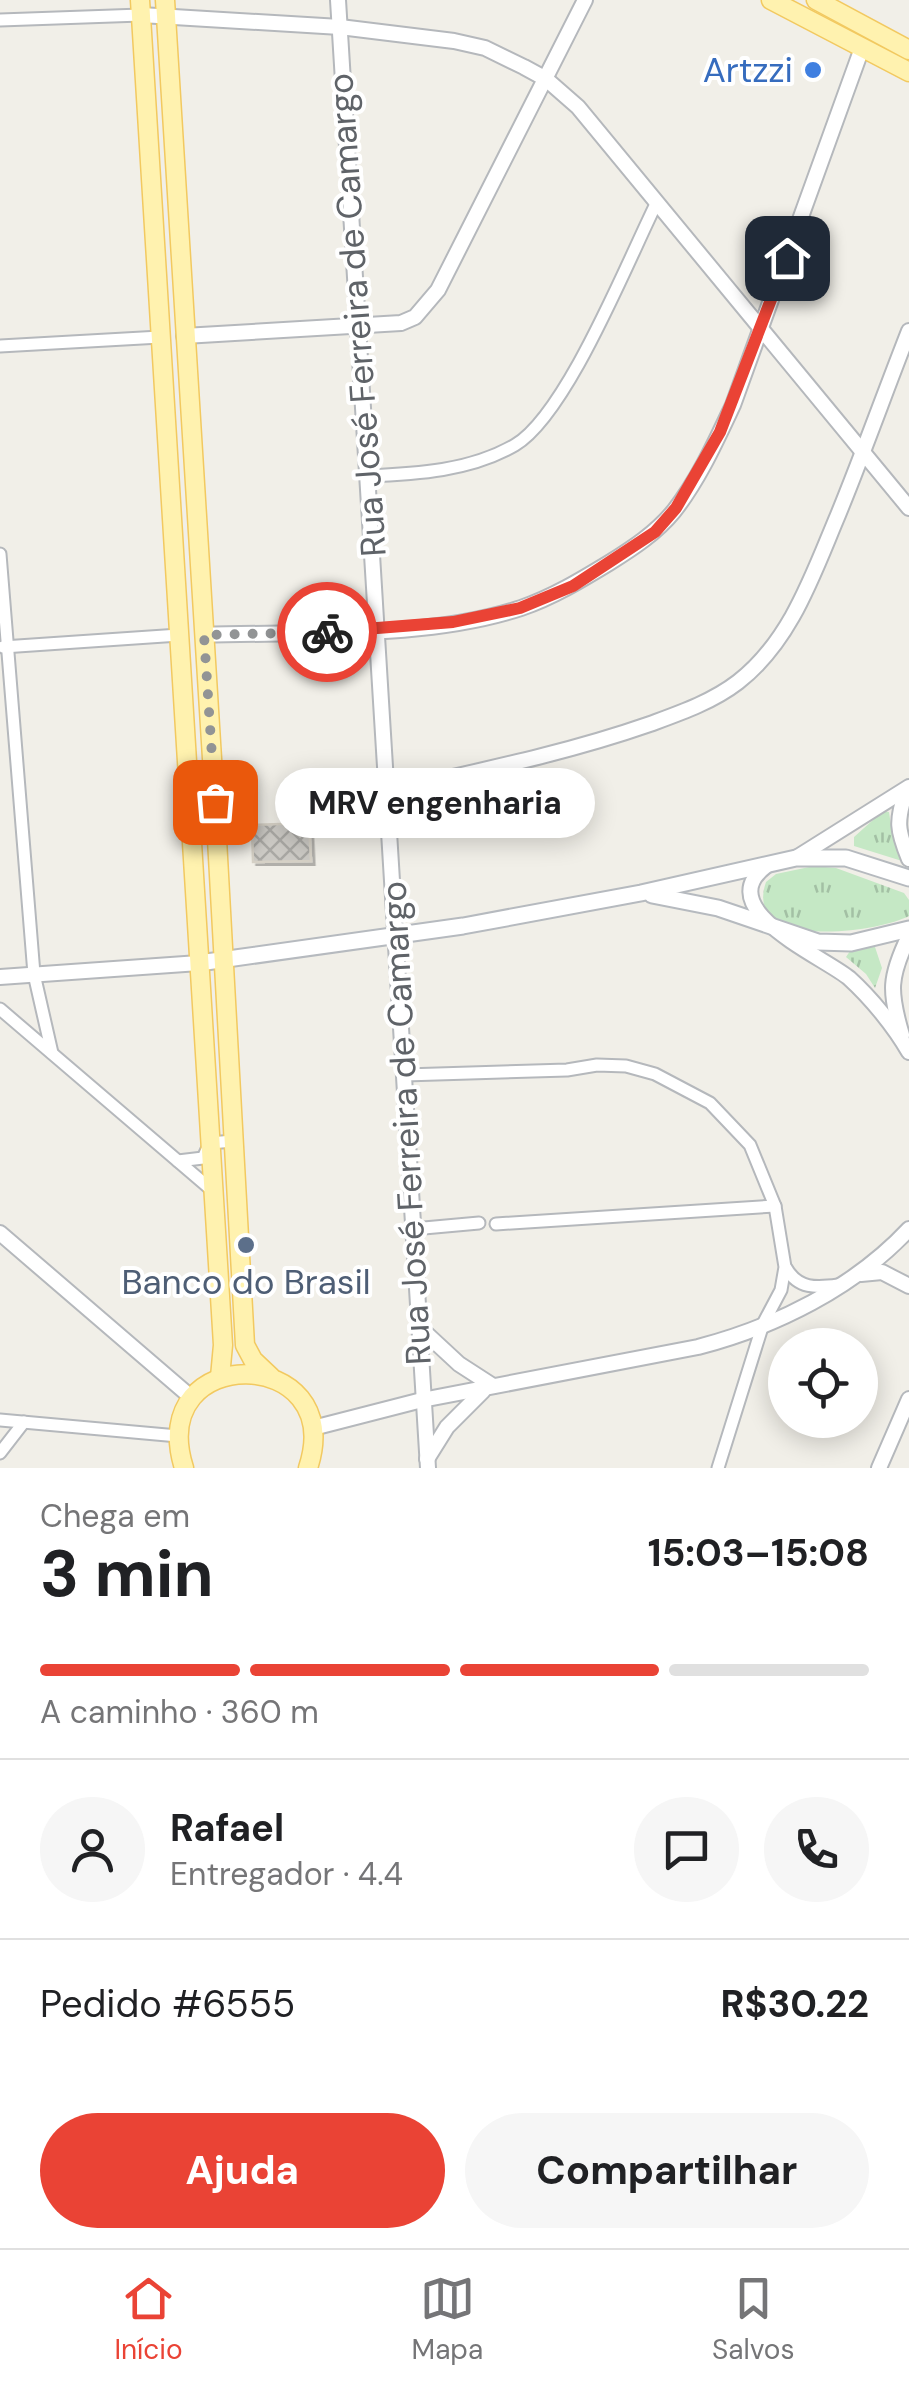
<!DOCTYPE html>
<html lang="pt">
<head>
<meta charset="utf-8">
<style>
  body { margin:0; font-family:"DM Sans",sans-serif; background:#f6f6f6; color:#202124; height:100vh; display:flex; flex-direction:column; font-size:38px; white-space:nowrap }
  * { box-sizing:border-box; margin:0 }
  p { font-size:32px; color:#757577 }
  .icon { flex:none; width:55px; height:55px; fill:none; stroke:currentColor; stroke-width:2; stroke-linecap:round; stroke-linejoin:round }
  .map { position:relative; height:1468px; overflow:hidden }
  .sheet { display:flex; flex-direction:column; background:#fff; flex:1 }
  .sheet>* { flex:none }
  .fabs { position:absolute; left:768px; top:1328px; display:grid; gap:20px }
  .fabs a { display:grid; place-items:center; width:110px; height:110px; border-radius:50%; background:#fff; box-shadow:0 5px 25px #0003; font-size:50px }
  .pin { position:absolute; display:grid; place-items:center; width:85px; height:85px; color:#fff; margin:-42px; border-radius:20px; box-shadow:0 5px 15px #0006 }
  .courier { position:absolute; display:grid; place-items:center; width:100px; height:100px; margin:-50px; border:8px solid #ea4335; border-radius:50%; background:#fff; color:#222; box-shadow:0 2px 12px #0007 }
  .bubble { position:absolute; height:70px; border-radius:35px; background:#fff; box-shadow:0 5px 25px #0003; font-size:32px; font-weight:700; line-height:70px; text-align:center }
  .summary em { font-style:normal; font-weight:700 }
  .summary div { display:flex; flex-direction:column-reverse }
  .summary { display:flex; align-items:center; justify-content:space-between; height:170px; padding:0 40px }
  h1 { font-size:65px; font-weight:700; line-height:75px }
  .bar { display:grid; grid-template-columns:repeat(4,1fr); gap:15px 10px; align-content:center; height:120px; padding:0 40px }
  .bar i { height:12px; border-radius:8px; background:#e0e0e0 }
  .bar .active { background:#ea4335 }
  .bar p { grid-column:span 4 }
  .line { display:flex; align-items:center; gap:25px; padding:0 40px; border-top:2px solid #e0e0e0 }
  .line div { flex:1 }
  .round { display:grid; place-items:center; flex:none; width:105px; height:105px; border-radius:52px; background:#f6f6f6 }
  .cta { display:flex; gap:20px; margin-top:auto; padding:20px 40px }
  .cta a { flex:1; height:115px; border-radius:60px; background:#ea4335; color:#fff; font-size:40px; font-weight:700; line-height:115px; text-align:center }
  .cta a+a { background:#f6f6f6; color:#202124 }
  .dock { display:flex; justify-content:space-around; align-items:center; height:140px; border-top:2px solid #e0e0e0; background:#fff; font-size:28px; color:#757577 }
  .dock a { display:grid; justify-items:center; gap:5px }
  .dock .active { color:#ea4335 }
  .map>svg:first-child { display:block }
</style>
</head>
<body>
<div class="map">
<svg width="909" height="1468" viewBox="0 0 909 1468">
  <defs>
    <pattern id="park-tufts" width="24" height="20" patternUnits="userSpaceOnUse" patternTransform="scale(2.5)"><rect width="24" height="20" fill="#c5e8c5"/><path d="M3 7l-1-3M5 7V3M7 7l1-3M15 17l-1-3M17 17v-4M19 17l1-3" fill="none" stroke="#a3c0a4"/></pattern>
    <pattern id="building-cross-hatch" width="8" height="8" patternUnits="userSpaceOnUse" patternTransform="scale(2.5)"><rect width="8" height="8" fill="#cccac5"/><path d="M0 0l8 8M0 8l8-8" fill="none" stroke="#a9a8a4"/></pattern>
    <filter id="shadow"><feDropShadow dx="3.5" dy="5.5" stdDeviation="0" flood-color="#0004"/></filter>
  </defs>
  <rect width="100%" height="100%" fill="#f1efe8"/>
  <g fill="url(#park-tufts)">
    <path d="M 883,811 L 889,812 L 892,832 L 907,859 L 902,861 L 854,846 L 854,837 Z"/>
    <path d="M 814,866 L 836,868 L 904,893 L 909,900 L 909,916 C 876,933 742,951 766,882 L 776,874 Z"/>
    <path d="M 875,947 L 882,968 L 875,988 L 866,974 L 846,957 L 852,948 Z"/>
  </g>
  <path fill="url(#building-cross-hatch)" stroke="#d6d1c6" stroke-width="2.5" filter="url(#shadow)" d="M 309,823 L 311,861 L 253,862 L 252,825 Z"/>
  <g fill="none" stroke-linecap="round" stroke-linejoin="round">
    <g stroke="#b5b8bc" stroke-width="15">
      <g id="minor">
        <path d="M 0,20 L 141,15"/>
        <path d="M 0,346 L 160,337"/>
        <path d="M 366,476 C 417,474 470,471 515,445 C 567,414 628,260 657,202"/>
        <path d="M 0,554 L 34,974 L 52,1053"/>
        <path d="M 3,647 L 179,635"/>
        <path d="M 0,1009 L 213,1191"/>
        <path d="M 405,1075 L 567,1070 L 597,1065 L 626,1066 L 655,1074 L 710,1103 L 750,1145 L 775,1206 L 785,1267 L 781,1290 L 763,1324 L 718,1468"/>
        <path d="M 178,1161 L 203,1158 L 210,1143 L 233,1141"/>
        <path d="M 496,1224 L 775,1206"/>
        <path d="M 413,1229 L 479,1223"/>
        <path d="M 786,1268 C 798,1289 816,1288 838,1285"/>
        <path d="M 0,1420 L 178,1436"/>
        <path d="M 0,1453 L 24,1422"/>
      </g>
    </g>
    <g stroke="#b5b8bc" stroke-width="18">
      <g id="tertiary">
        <path d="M 338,0 L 428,1468"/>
        <path d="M 141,15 L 340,27 L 454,41 L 485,48 L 524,67 L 546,79 L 578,107 L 909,508"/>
        <path d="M 184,336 L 401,323 L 415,317 L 438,290 L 585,0"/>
        <path d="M 204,635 C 306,631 424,640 521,608 C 553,597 581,580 609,563 C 633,548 656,533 674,511 C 699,479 716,441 733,405 L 862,48"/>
        <path d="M 906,791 C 896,821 897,830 909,859"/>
        <path d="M 386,792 C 474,772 564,754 650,724 C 680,713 712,702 738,682 C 791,641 813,574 838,515 C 863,454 885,392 909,331"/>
        <path d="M 796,858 L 909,787"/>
        <path d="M 766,866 C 709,909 824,957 849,978 C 871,998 894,1026 909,1052"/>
        <path d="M 0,977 L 199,963"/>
        <path d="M 902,1035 C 889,992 889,977 909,936"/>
        <path d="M 0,1233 L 192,1398"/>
        <path d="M 861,1274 L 882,1272 L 909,1286"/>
        <path d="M 418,1326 L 459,1364 L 493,1386"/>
        <path d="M 313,1428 L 422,1400 L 698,1347 C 775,1327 854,1288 909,1229"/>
        <path d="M 427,1459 L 447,1427 L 483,1391"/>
        <path d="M 879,1468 L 909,1399"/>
      </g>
    </g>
    <g stroke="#b6babf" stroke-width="19">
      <g id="secondary">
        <path d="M 652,895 L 718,908 L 818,942 L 851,943 L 909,929"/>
        <path d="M 199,963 L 463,926 L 641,893 L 796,858 L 846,858 L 909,878"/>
      </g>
    </g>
    <g stroke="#f2c960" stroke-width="21">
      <g id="primary">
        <path d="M 140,0 L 223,1345 L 220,1377"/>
        <path d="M 165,0 L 217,839 L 245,1345 L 253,1360 L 271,1377"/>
        <path d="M 771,0 L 909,72"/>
        <path d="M 816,0 L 909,50"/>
        <path d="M 184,1468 C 144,1341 349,1345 308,1468"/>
      </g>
    </g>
    <use href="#minor" stroke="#fff" stroke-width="11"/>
    <use href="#tertiary" stroke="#fff" stroke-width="14"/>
    <use href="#secondary" stroke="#fff" stroke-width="15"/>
    <use href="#primary" stroke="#fff2af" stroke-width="18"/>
  </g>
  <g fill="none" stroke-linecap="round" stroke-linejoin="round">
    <path stroke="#929495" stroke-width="10" stroke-dasharray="0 18" d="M 215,802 L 204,635 L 327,632"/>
    <path stroke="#ea4335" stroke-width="12" d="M 327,632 L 453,622 L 520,608 L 573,586 L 655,532 L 676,508 L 720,432 L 787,258"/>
  </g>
  <circle fill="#3f7fe0" stroke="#fff" stroke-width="4" cx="813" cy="70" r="10"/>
  <circle fill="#5c6f8a" stroke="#fff" stroke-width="4" cx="246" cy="1245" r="10"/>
  <g text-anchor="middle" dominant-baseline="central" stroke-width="8" stroke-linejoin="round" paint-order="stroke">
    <g font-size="35" fill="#366cbe" stroke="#fff" text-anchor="end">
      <text x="793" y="70">Artzzi</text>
    </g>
    <g font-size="35" fill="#5f6368" stroke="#fff">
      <text transform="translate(357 315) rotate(-94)">Rua José Ferreira de Camargo</text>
      <text transform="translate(406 1123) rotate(-93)">Rua José Ferreira de Camargo</text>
    </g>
    <g font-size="35" fill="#4e5e75" stroke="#fff">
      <text x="246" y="1282">Banco do Brasil</text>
    </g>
  </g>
</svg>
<div class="fabs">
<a><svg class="icon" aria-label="locate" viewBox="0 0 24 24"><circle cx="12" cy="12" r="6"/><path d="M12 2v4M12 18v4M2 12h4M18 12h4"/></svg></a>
</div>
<div class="pin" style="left:215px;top:802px;background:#ea580c"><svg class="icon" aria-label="bag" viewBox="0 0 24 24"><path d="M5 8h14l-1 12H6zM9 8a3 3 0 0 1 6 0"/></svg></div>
<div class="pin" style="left:787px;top:258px;background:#1f2937"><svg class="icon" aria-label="home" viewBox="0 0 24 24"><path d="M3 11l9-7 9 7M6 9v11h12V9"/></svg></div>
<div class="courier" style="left:327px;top:632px"><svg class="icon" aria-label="bike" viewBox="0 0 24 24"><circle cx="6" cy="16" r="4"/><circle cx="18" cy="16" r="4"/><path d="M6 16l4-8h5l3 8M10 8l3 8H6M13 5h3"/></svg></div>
<div class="bubble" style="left:275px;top:768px;width:320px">MRV engenharia</div>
</div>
<section class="sheet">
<div class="summary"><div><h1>3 min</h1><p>Chega em</p></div><em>15:03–15:08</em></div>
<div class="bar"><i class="active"></i><i class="active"></i><i class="active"></i><i></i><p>A caminho · 360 m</p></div>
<div class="line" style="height:180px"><a class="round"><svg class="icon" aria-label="person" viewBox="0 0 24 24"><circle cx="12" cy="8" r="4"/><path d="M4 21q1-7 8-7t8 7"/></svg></a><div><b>Rafael</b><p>Entregador · 4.4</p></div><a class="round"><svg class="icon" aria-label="chat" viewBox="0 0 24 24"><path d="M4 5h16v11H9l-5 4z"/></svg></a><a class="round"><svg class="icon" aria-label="phone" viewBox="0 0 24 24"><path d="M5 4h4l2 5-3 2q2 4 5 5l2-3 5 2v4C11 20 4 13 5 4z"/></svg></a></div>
<div class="line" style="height:130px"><div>Pedido #6555</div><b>R$30.22</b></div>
<div class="cta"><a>Ajuda</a><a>Compartilhar</a></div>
</section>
<nav class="dock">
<a class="active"><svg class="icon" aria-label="home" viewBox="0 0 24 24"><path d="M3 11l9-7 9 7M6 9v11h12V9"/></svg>Início</a>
<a><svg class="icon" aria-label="map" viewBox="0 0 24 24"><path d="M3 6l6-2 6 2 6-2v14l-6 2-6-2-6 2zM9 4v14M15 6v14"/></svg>Mapa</a>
<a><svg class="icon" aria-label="saved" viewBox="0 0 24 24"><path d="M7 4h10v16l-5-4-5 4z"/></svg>Salvos</a>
</nav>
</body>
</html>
